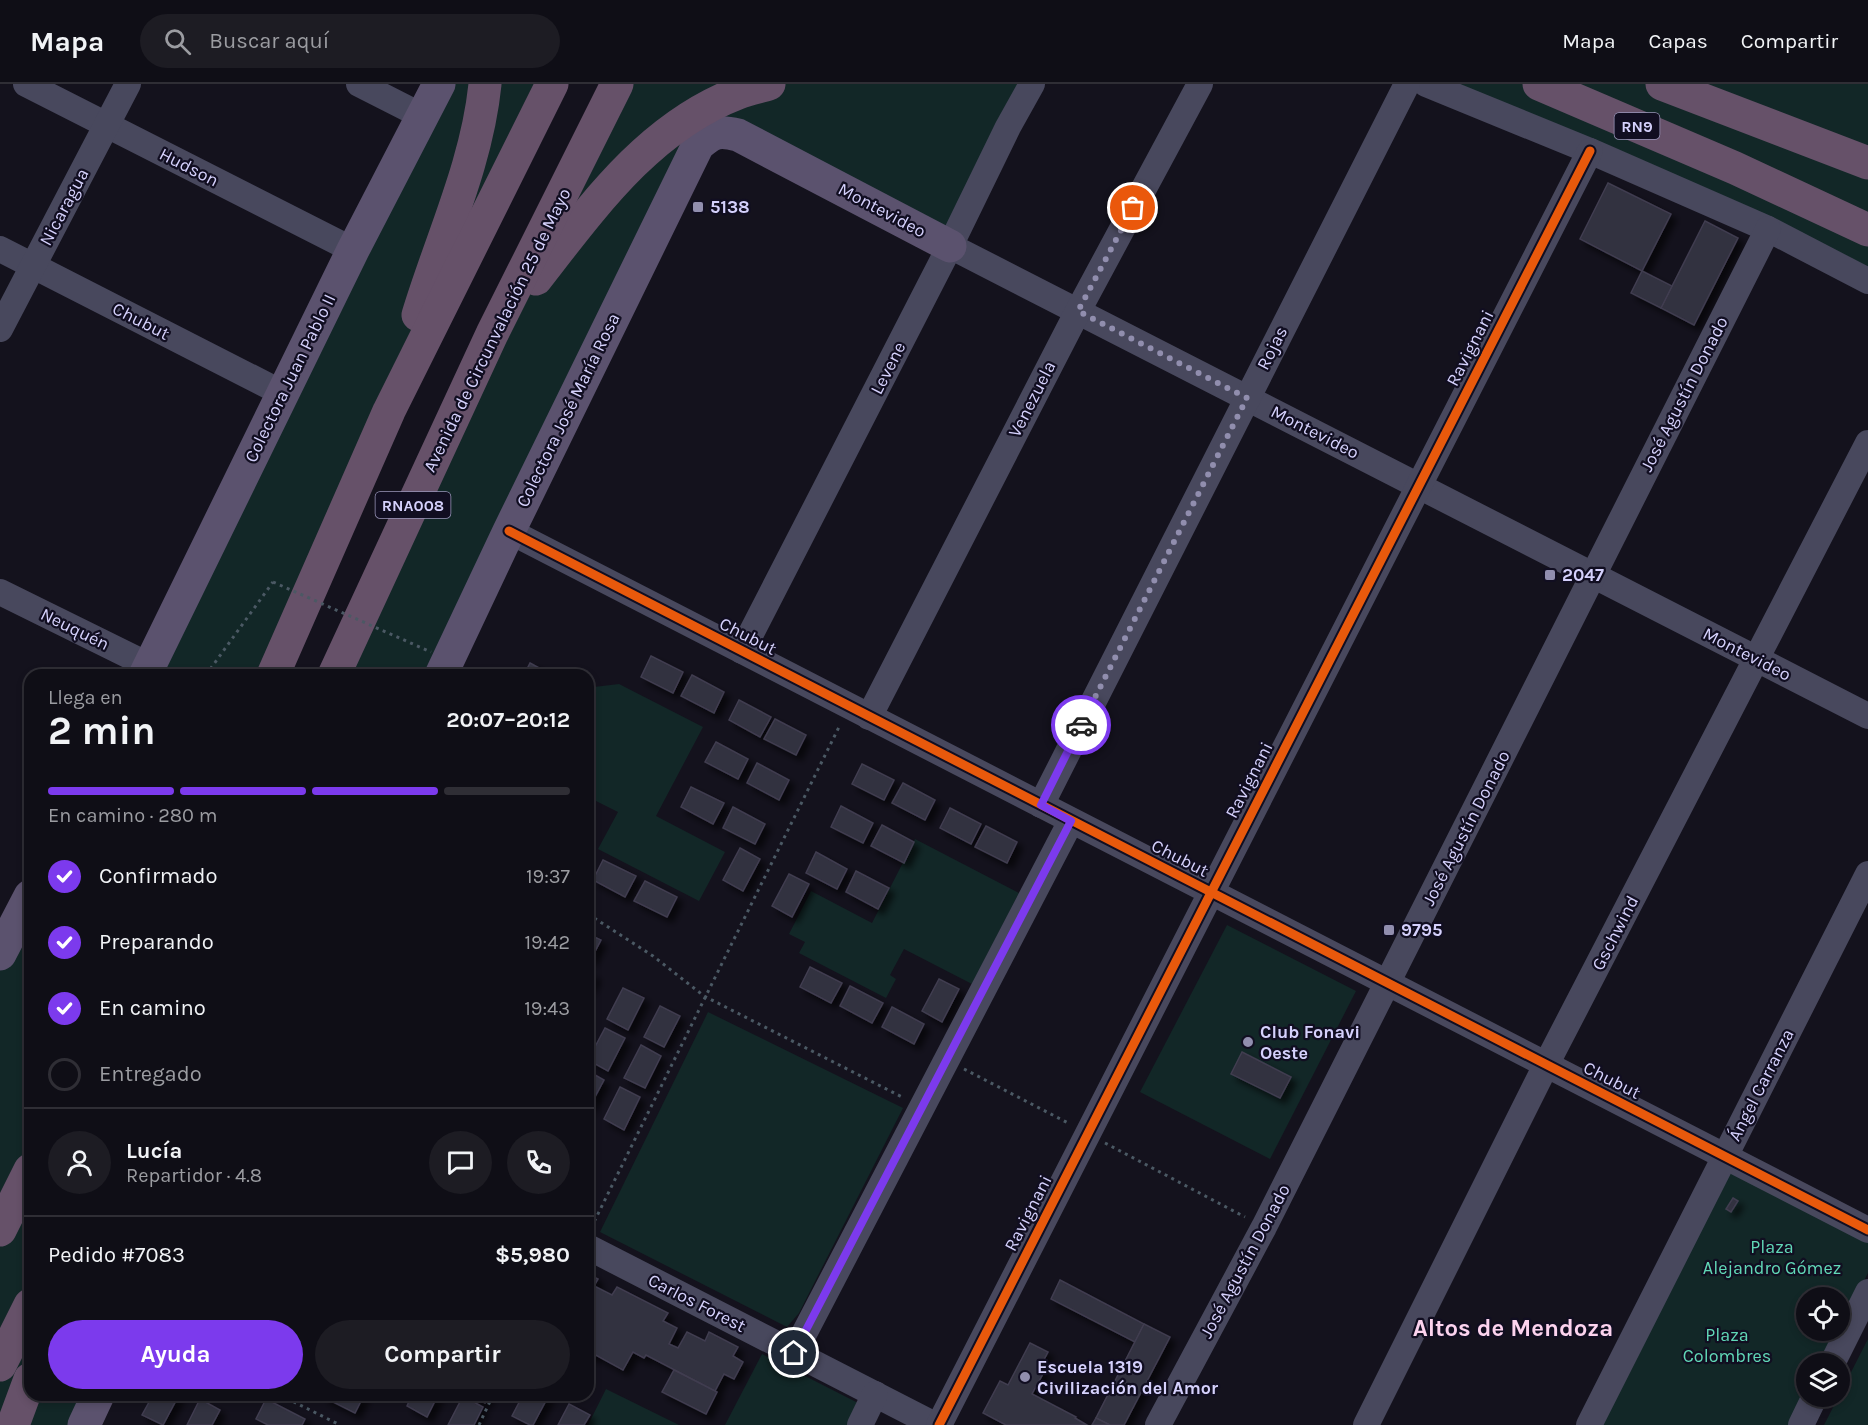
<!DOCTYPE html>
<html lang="es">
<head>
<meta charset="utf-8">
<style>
  body { margin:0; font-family:Karla,sans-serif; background:#1d1c23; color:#f1f3f6; height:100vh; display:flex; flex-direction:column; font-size:22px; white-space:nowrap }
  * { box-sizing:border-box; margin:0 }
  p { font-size:20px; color:#9b9ca1 }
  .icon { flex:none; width:33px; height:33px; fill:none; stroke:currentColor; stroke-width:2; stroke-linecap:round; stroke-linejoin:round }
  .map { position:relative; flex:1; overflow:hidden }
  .panel { position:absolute; left:24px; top:585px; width:570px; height:732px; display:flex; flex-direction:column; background:#0f0e16; border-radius:18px; box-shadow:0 3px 9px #0003,0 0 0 2px #2f2e35 }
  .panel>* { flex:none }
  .tools { position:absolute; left:1796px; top:1203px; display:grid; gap:12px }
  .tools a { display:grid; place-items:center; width:54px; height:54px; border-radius:50%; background:#0f0e16; box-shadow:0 3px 9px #0003,0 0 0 2px #2f2e35; font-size:30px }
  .pin { position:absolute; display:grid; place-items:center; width:51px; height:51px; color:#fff; margin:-26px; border:3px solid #fff; border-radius:50%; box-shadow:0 2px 6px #0007 }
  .courier { position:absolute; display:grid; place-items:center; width:60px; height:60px; margin:-30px; border:4px solid #7c3aed; border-radius:50%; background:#fff; color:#222; box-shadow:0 2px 8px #0007 }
  .headline em { font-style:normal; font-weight:700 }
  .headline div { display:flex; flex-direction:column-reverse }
  .headline { display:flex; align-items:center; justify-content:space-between; height:102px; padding:0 24px }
  h1 { font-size:39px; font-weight:700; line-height:45px }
  .bar { display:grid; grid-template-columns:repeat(4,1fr); gap:9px 6px; align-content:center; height:72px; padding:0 24px }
  .bar i { height:8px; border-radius:4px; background:#2f2e35 }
  .bar .active { background:#7c3aed }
  .bar p { grid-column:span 4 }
  .line { display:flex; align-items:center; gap:15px; padding:0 24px; border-top:2px solid #2f2e35 }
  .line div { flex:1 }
  .round { display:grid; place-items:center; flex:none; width:63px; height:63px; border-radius:32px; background:#1d1c23 }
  ol { padding:0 24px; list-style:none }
  li { display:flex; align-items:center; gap:18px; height:66px }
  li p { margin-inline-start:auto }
  li .icon { padding:6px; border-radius:50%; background:#7c3aed; color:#fff; stroke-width:4 }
  li:last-child { color:#9b9ca1 }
  li i { width:33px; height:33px; border:3px solid #2f2e35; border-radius:50% }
  .action { display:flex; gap:12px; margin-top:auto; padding:12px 24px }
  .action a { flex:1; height:69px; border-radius:36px; background:#7c3aed; color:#fff; font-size:24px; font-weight:700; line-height:69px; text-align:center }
  .action a+a { background:#1d1c23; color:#f1f3f6 }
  header { display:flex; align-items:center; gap:36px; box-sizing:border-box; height:84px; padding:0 30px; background:#0f0e16; border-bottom:2px solid #2f2e35 }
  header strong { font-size:28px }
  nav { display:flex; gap:33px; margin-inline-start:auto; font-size:21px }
  .search { width:420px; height:54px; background:#1d1c23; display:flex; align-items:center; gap:15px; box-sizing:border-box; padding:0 21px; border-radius:33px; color:#9b9ca1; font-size:22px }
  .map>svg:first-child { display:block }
</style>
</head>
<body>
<header>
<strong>Mapa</strong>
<div class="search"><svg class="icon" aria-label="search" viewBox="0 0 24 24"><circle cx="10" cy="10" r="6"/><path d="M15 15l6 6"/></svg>Buscar aquí</div>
<nav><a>Mapa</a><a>Capas</a><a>Compartir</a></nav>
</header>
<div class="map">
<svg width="1868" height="1341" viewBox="0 0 1868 1341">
  <defs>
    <filter id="shadow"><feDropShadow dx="5.5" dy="5.5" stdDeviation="3" flood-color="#0009"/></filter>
  </defs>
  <rect width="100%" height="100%" fill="#14121d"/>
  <g fill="#122727">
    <path d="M 439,0 L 552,0 L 273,591 L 145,591 Z"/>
    <path d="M 617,0 L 1032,0 L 950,162 L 711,50 L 441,591 L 334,591 Z"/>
    <path d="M 1426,0 L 1868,0 L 1868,197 Z"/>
    <path d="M 619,600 L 703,643 L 656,732 L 725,768 L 699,817 L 598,765 L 618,728 L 588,713 L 588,615 L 594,603 Z"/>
    <path d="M 915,755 L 1019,809 L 972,900 L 904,865 L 890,891 L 896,895 L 886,914 L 799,869 L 805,858 L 789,850 L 811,807 L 872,839 Z"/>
    <path d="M 30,812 L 30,1311 L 98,1311 L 84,1341 L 0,1341 L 0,870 Z"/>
    <path d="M 1227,841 L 1356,907 L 1270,1075 L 1140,1008 Z"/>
    <path d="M 708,928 L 903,1024 L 799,1229 L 787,1243 L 600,1148 Z"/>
    <path d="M 1735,1087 L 1868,1156 L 1868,1189 L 1839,1246 L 1839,1214 L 1806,1214 L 1806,1246 L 1839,1246 L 1822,1279 L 1806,1280 L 1806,1311 L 1791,1341 L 1595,1341 L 1724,1092 Z"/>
    <path d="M 1868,1255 L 1868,1341 L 1824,1341 Z"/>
    <path d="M 762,1270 L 860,1320 L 850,1341 L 725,1341 Z"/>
    <path d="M 606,1305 L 679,1341 L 588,1341 Z"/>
  </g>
  <g fill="#32303f" stroke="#403d50" stroke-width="1.5" filter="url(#shadow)">
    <path d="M 1608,99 L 1671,130 L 1642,187 L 1580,155 Z"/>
    <path d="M 1705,137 L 1738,154 L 1694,241 L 1661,224 Z"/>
    <path d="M 1642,187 L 1672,202 L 1661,224 L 1631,209 Z"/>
    <path d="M 651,572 L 683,588 L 673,609 L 641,593 Z"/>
    <path d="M 530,579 L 550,590 L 549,591 L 524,591 Z"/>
    <path d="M 692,591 L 724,608 L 714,629 L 681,612 Z"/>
    <path d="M 739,616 L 771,633 L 760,653 L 729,636 Z"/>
    <path d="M 775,635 L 806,651 L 796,671 L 764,655 Z"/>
    <path d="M 716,658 L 748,675 L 738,695 L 705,678 Z"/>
    <path d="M 757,679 L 789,696 L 779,716 L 747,699 Z"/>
    <path d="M 862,680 L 894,696 L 884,716 L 852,700 Z"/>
    <path d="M 903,699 L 935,716 L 925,736 L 892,719 Z"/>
    <path d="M 691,703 L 724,719 L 713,740 L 681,723 Z"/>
    <path d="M 841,722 L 873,739 L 863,759 L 831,743 Z"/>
    <path d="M 733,723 L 765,740 L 755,760 L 723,744 Z"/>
    <path d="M 950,724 L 981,740 L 971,760 L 940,744 Z"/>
    <path d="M 882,741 L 914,758 L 904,779 L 871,762 Z"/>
    <path d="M 986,742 L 1017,758 L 1007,779 L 975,763 Z"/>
    <path d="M 740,764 L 760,775 L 743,807 L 723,796 Z"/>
    <path d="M 816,768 L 847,785 L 837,805 L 806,789 Z"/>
    <path d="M 603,776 L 636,792 L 625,813 L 593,796 Z"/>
    <path d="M 856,787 L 889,804 L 878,825 L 846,808 Z"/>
    <path d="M 789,790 L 809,800 L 792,833 L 772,822 Z"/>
    <path d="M 645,797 L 677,813 L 667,833 L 634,817 Z"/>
    <path d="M 588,850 L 601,856 L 590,877 L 588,875 Z"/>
    <path d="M 810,883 L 842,899 L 831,919 L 800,903 Z"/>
    <path d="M 588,888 L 595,892 L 588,906 Z"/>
    <path d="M 939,895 L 959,905 L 942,938 L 922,927 Z"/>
    <path d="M 850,902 L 883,919 L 872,939 L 840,922 Z"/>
    <path d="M 623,904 L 644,914 L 628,946 L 607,935 Z"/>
    <path d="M 660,922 L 680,932 L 664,963 L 644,953 Z"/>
    <path d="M 892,923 L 924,940 L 914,960 L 882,943 Z"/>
    <path d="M 605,944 L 625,954 L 608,987 L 588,976 Z"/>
    <path d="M 641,961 L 661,972 L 645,1004 L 624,994 Z"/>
    <path d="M 1242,968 L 1291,993 L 1280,1014 L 1231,990 Z"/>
    <path d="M 588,987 L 604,996 L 588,1026 Z"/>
    <path d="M 620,1003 L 640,1013 L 624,1046 L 604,1035 Z"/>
    <path d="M 1733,1114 L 1738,1117 L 1731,1128 L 1726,1125 Z"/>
    <path d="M 588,1190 L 598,1195 L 594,1202 L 612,1211 L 617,1203 L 668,1229 L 663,1237 L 677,1244 L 669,1260 L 678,1264 L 687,1248 L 705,1257 L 709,1248 L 738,1263 L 733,1272 L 743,1278 L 734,1295 L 724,1290 L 715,1307 L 646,1271 L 644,1274 L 633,1268 L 623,1286 L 594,1270 L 593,1273 L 588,1271 Z"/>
    <path d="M 1060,1196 L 1144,1240 L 1135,1258 L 1051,1215 Z"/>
    <path d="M 1144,1240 L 1170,1253 L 1124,1341 L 1110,1341 L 1096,1334 Z"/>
    <path d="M 1030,1259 L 1048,1268 L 1039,1285 L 1044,1288 L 1032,1310 L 1076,1333 L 1075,1334 L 1087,1341 L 1006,1341 L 983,1329 L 1000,1297 L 1008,1301 Z"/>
    <path d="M 674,1286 L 717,1308 L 706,1330 L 662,1308 Z"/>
    <path d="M 153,1311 L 179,1311 L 163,1341 L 142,1331 Z"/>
    <path d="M 324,1311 L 364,1311 L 355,1329 L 323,1313 Z"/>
    <path d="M 412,1311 L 438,1311 L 427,1333 L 407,1322 Z"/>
    <path d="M 470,1311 L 489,1311 L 485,1319 Z"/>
    <path d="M 523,1311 L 549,1311 L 533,1341 L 530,1341 L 512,1332 Z"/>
    <path d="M 463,1312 L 483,1323 L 474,1341 L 448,1341 Z"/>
    <path d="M 200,1315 L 220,1326 L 212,1341 L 187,1341 Z"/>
    <path d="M 266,1315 L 305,1335 L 302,1341 L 268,1341 L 256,1335 Z"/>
    <path d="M 569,1320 L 590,1331 L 584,1341 L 558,1341 Z"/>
    <path d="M 1096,1334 L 1110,1341 L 1092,1341 Z"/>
  </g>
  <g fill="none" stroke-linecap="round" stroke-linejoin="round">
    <g stroke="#4b5964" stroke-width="3" stroke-dasharray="3 4.5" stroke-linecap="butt">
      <path d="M 206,591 L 273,498"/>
      <path d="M 588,830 L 653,872 L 704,912 L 904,1014"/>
      <path d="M 964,985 L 1070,1040"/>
      <path d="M 1105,1059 L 1245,1133"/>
      <path d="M 591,1144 L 840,641"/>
      <path d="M 280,1311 L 340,1341"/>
      <path d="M 479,1341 L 493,1311"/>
    </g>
    <g stroke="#48485d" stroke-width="26">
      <path d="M 26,0 L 353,166"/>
      <path d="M 359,0 L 422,32"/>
      <path d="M 1426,0 L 1590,67 L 1768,145 L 1868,197"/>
      <path d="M 950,162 L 1868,632"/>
      <path d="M 0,165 L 282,309"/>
      <path d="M 0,245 L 128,0"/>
      <path d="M 509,447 L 1868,1146"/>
      <path d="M 0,508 L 150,582"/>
      <path d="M 742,567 L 950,162 L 1008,43 L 1032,0"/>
      <path d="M 869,633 L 1078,227 L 1200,0"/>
      <path d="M 1041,721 L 1407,0"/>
      <path d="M 588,1163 L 935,1341"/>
      <path d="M 794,1269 L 1071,737"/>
      <path d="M 1832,1280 L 1868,1208"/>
      <path d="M 860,1341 L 875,1310"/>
      <path d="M 939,1341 L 1590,67"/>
      <path d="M 1158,1341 L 1264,1143 L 1768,145"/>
      <path d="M 1366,1341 L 1546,981 L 1868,359"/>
      <path d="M 1589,1341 L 1868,790"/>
      <path d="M 1801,1341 L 1815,1312"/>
    </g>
    <g stroke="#5b526e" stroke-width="33">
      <path d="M 145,591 L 353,166 L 439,0"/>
      <path d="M 441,591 L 509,447 L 698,61 C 713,48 718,46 738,51 L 950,162"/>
      <path d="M 0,870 L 30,812"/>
      <path d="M 84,1341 L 98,1311"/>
    </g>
    <g stroke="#665169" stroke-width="33">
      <path d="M 1539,0 L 1735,84 L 1868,146"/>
      <path d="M 1662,0 L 1868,79"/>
      <path d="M 536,195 C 593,122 649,43 738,9 C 748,5 759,3 769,0"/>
      <path d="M 418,231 C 441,155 477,80 485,0"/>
      <path d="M 273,591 L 389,327 L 552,0"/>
      <path d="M 334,591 L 492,250 L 617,0"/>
      <path d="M 0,1146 L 30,1086"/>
      <path d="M 0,1281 L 30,1221"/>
      <path d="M 13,1341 L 30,1295"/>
    </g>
    <path stroke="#4b5964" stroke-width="3" stroke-dasharray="3 4.5" stroke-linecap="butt" d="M 273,498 L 431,568"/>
    <g stroke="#110e21" stroke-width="13">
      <g id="cycleway">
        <path d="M 509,447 L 1868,1146"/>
        <path d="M 939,1341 L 1590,67"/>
      </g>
    </g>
    <use href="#cycleway" stroke="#e8590c" stroke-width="9"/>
  </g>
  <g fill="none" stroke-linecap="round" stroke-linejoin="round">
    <path stroke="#918eae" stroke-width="6" stroke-dasharray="0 10.8" d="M 1081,641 L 1247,314 L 1078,227 L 1133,124"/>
    <path stroke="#7c3aed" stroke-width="8" d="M 794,1269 L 1071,737 L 1041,721 L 1081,641"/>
  </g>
  <g fill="#918eae" stroke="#110e21" stroke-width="2">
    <rect x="692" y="117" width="12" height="12" rx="3"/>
    <rect x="1544" y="485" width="12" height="12" rx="3"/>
    <rect x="1383" y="840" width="12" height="12" rx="3"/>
    <circle cx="1248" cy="958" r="6"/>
    <circle cx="1025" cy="1293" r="6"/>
  </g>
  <g text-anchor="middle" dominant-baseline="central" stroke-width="4.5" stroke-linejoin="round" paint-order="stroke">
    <g fill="#110e21" stroke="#9a96ba" stroke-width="1.5">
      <rect x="1614.5" y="29" width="45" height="26" rx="4.5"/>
      <rect x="375.5" y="408" width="75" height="26" rx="4.5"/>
    </g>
    <g font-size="16" font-weight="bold" fill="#d5d1fc">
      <text x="1637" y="42">RN9</text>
      <text x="413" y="421">RNA008</text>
    </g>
    <g font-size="18" fill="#d5d1fc" stroke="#110e21">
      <text transform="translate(189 83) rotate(27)">Hudson</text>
      <text transform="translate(64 123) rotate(-62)">Nicaragua</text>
      <text transform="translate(882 126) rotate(28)">Montevideo</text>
      <text transform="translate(141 237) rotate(27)">Chubut</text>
      <text transform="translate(497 246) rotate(-64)">Avenida de Circunvalación 25 de Mayo</text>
      <text transform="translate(1272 264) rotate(-63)">Rojas</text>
      <text transform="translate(1470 264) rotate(-63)">Ravignani</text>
      <text transform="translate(888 284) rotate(-63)">Levene</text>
      <text transform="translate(290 294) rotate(-64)">Colectora Juan Pablo II</text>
      <text transform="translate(1684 310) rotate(-63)">José Agustín Donado</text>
      <text transform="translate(1032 315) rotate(-63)">Venezuela</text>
      <text transform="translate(568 326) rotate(-64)">Colectora José María Rosa</text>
      <text transform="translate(1315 348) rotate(27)">Montevideo</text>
      <text transform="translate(75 545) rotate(26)">Neuquén</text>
      <text transform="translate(748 552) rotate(27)">Chubut</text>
      <text transform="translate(1747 570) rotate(27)">Montevideo</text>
      <text transform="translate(1249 696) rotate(-63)">Ravignani</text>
      <text transform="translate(1466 744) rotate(-63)">José Agustín Donado</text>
      <text transform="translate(1180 774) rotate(27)">Chubut</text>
      <text transform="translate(1615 849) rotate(-63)">Gschwind</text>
      <text transform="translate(1612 996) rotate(27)">Chubut</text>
      <text transform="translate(1761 1001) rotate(-63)">Ángel Carranza</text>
      <text transform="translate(1028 1129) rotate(-63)">Ravignani</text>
      <text transform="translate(1245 1177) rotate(-62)">José Agustín Donado</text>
      <text transform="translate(697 1219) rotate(27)">Carlos Forest</text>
    </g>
    <g font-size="18" font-weight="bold" fill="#d5d1fc" stroke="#110e21" text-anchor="start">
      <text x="710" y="123">5138</text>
      <text x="1562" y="491">2047</text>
      <text x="1401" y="846">9795</text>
      <text x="1260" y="948">Club Fonavi<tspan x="1260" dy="21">Oeste</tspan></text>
      <text x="1037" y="1283">Escuela 1319<tspan x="1037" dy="21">Civilización del Amor</tspan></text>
    </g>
    <g font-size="18" fill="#61d8b7" stroke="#110e21">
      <text x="1772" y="1163">Plaza<tspan x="1772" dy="21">Alejandro Gómez</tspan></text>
      <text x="1727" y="1251">Plaza<tspan x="1727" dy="21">Colombres</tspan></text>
    </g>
    <g font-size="24" font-weight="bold" fill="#fcd3ee" stroke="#110e21">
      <text x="1513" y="1244">Altos de Mendoza</text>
    </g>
  </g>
</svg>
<div class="tools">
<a><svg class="icon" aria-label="locate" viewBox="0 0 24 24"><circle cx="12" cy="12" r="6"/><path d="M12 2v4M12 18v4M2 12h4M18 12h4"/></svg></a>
<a><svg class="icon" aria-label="layers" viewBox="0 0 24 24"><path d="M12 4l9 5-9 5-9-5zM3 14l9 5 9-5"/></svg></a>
</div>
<div class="pin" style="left:1133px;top:124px;background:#ea580c"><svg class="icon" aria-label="bag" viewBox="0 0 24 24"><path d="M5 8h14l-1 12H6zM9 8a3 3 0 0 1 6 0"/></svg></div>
<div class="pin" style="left:794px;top:1269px;background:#1f2937"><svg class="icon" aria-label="home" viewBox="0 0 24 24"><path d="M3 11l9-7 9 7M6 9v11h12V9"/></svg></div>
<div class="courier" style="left:1081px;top:641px"><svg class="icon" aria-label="car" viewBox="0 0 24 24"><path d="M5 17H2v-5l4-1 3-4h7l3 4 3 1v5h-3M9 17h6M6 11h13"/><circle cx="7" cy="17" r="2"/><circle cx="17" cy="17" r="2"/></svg></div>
<section class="panel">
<div class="headline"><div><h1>2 min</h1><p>Llega en</p></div><em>20:07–20:12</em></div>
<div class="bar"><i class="active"></i><i class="active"></i><i class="active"></i><i></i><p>En camino · 280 m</p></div>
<ol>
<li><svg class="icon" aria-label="check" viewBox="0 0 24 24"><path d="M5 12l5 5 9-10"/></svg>Confirmado<p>19:37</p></li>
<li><svg class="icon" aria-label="check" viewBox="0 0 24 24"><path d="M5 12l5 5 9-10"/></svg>Preparando<p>19:42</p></li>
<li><svg class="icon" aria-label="check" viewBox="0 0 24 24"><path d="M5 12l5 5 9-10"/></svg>En camino<p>19:43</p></li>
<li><i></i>Entregado</li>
</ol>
<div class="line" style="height:108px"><a class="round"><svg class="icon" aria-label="person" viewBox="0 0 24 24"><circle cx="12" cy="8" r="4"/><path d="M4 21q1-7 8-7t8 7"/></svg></a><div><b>Lucía</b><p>Repartidor · 4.8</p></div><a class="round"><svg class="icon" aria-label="chat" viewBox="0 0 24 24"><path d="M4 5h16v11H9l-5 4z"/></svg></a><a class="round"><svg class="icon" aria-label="phone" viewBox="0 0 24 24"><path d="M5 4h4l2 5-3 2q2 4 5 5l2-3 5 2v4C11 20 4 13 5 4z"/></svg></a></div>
<div class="line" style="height:78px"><div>Pedido #7083</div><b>$5,980</b></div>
<div class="action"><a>Ayuda</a><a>Compartir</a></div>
</section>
</div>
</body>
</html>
